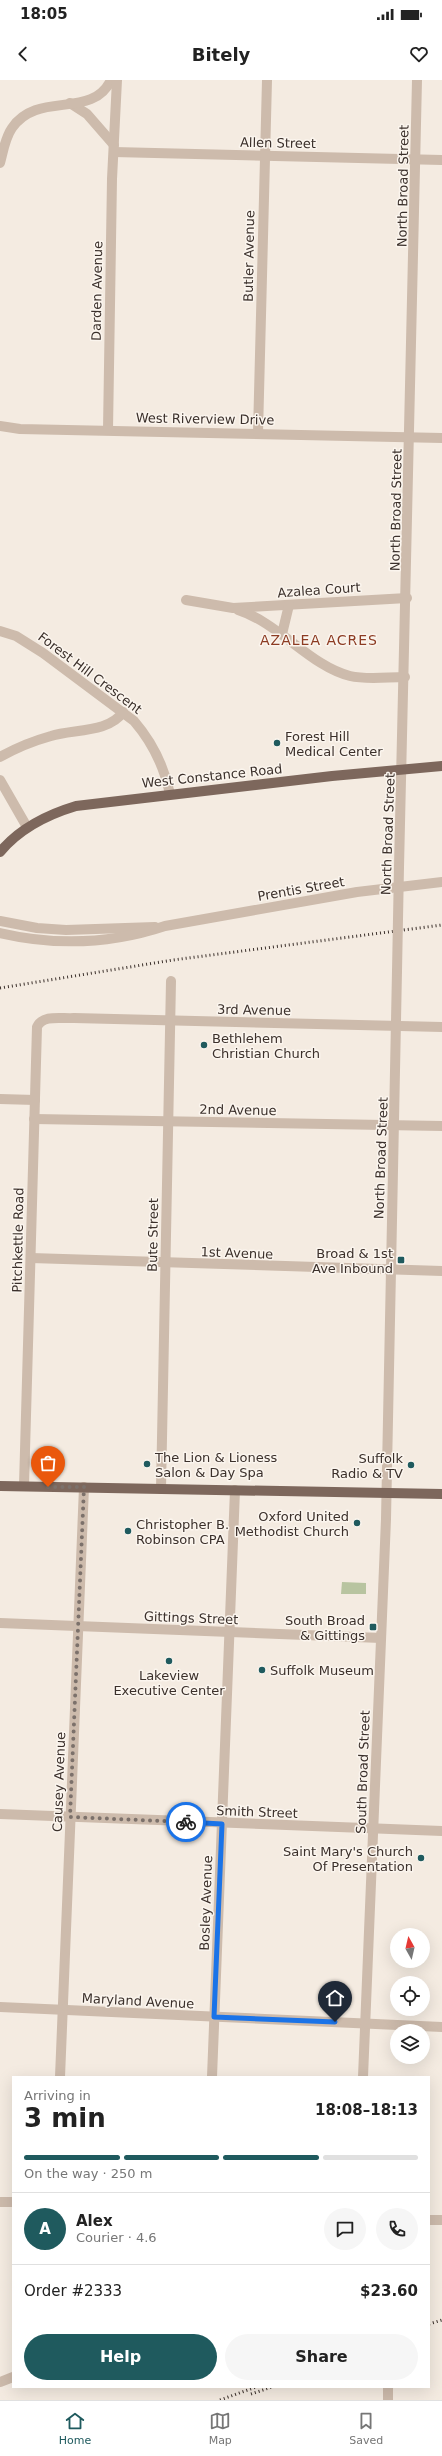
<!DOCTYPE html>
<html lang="en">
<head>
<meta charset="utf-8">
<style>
  body { margin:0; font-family:"DejaVu Sans",sans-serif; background:#f6f6f6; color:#222; height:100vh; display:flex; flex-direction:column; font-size:15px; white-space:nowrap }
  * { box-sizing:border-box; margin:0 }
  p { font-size:13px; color:#767676 }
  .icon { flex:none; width:22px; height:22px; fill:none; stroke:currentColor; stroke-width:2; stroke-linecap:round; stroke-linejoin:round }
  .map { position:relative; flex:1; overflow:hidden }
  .sheet { position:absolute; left:12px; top:1996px; width:418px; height:312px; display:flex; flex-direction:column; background:#fff; border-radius:0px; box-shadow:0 4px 16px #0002 }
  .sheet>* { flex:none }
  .needle { width:26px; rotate:352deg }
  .buttons { position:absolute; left:390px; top:1848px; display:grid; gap:8px }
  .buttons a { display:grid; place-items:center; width:40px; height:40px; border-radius:50%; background:#fff; box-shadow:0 4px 16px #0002; font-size:20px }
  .pin { position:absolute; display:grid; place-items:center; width:34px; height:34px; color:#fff; margin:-41px -17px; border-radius:50% 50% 50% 0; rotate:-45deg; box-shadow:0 0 4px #0007 }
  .pin .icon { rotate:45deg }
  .courier { position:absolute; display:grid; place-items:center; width:40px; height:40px; margin:-20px; border:3px solid #1a73e8; border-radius:50%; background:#fff; color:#222; box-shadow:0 1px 5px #0007 }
  .head em { font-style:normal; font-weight:700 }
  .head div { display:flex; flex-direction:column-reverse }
  .head { display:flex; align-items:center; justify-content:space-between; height:68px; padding:0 12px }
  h1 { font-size:26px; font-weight:700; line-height:30px }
  .bar { display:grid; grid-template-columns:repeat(4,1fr); gap:6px 4px; align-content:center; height:48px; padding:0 12px }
  .bar i { height:5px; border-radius:3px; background:#e0e0e0 }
  .bar .active { background:#1f5a5e }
  .bar p { grid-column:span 4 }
  .line { display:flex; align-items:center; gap:10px; padding:0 12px; border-top:1px solid #e0e0e0 }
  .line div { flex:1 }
  .round { display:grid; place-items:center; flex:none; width:42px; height:42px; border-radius:21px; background:#f6f6f6 }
  .cta { display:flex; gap:8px; margin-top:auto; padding:8px 12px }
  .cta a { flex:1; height:46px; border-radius:24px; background:#1f5a5e; color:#fff; font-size:16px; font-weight:700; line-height:46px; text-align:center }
  .cta a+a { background:#f6f6f6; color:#222 }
  .status { display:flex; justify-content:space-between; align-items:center; height:28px; padding:0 20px; background:#fff; direction:ltr }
  .status svg { height:11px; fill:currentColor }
  header { display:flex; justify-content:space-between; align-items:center; height:52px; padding:0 12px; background:#fff; font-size:18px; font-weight:700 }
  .dock { display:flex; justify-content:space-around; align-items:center; height:56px; border-top:1px solid #e0e0e0; background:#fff; font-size:11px; color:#767676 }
  .dock a { display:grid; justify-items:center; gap:2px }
  .dock .active { color:#1f5a5e }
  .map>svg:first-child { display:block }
</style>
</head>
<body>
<div class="status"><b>18:05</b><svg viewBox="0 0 49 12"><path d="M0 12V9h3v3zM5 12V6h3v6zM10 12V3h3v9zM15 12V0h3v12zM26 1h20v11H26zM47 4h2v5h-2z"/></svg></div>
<header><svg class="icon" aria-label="back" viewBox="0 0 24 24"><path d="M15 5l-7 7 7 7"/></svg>Bitely<svg class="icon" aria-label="heart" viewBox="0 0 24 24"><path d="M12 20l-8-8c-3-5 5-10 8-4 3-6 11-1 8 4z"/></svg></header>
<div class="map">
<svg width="442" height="2320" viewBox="0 0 442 2320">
  <rect width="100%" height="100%" fill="#f4ebe1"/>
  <path fill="#b8c4a0" d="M 342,1502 L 366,1503 L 366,1514 L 341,1514 Z"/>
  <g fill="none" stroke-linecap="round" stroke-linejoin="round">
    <g stroke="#cdbbac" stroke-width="10">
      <path d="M 70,23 L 87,34 L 114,65"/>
      <path d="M 114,72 L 442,80"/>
      <path d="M 0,83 C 3,72 5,58 12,48 C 38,10 92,40 111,0"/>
      <path d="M 0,346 L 20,349 L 442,358"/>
      <path d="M 108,350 L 112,99 L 117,0"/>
      <path d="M 258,353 L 267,0"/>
      <path d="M 186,520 L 233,528 L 407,518"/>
      <path d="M 238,530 C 279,543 310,586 350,596 C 367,600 387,597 405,597"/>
      <path d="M 0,551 L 16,556 L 43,573 L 134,641 C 153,663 164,686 170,714"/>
      <path d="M 282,554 L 289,525"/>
      <path d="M 0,677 C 16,668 33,661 51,656 C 73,649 109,653 123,632"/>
      <path d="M 0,700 L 27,747"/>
      <path d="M 399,787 L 417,0"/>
      <path d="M 0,841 L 37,848 L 66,850 L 155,847"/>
      <path d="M 0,853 C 56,866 111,864 165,846 L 357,812 L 442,802"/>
      <path d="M 0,1019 L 35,1020"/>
      <path d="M 34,1039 L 442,1046"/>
      <path d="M 31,1178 L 442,1191"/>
      <path d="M 24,1406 L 37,947 C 43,934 62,939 74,938 L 442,947"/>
      <path d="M 161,1409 L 171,901"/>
      <path d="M 0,1543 L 381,1558"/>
      <path d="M 0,1734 L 442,1751"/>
      <path d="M 0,1927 L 442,1947"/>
      <path d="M 60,1997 L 84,1407"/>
      <path d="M 212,1997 L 235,1410"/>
      <path d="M 363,1997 L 386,1439 L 397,891"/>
      <path d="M 0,2122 L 13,2122"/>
      <path d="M 429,2140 L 442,2140"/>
      <path d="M 0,2302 L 13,2297"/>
      <path d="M 388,2320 L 388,2307"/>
    </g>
    <g stroke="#7d675c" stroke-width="10">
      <path d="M 0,772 C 20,748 46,735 76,726 L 332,696 L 442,686"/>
      <path d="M 0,1406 L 442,1414"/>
    </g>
    <g stroke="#3b302b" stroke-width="3" stroke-dasharray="1 3" stroke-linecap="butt">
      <path d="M 0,908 L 173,880 L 442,845"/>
      <path d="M 429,2244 L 442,2240"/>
      <path d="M 251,2314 L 272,2307"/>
      <path d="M 220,2320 L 256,2307"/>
    </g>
    <path stroke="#cdbbac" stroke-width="10" d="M 397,891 L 399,787"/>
  </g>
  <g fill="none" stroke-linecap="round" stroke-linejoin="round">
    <path stroke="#7c716b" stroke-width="4" stroke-dasharray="0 7.2" d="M 48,1407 L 84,1407 L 70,1737 L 186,1742"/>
    <path stroke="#1a73e8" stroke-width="5" d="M 186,1742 L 222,1744 L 214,1937 L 335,1942"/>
  </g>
  <g fill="#1f5a5e" stroke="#fbf5ee" stroke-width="1.5">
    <circle cx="277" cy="663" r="4"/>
    <circle cx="204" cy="965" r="4"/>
    <rect x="397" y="1176" width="8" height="8" rx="2"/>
    <circle cx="147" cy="1384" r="4"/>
    <circle cx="411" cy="1385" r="4"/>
    <circle cx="357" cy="1443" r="4"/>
    <circle cx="128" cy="1451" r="4"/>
    <rect x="369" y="1543" width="8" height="8" rx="2"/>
    <circle cx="169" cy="1581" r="4"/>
    <circle cx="262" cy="1590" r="4"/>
    <circle cx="421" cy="1778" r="4"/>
  </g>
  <g text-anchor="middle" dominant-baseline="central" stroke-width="3" stroke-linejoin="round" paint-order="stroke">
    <g font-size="13" fill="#3b302b" stroke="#fbf5ee">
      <text transform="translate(278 63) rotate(1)">Allen Street</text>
      <text transform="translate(403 106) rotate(-89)">North Broad Street</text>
      <text transform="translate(249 176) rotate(-89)">Butler Avenue</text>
      <text transform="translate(97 211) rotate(-89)">Darden Avenue</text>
      <text transform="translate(205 339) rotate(1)">West Riverview Drive</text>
      <text transform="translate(396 430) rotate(-89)">North Broad Street</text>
      <text transform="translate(319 510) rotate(-4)">Azalea Court</text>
      <text transform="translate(90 593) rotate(37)">Forest Hill Crescent</text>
      <text transform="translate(212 696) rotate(-6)">West Constance Road</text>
      <text transform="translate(388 754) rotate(-88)">North Broad Street</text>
      <text transform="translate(301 809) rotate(-10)">Prentis Street</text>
      <text transform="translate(254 930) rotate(1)">3rd Avenue</text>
      <text transform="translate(238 1030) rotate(1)">2nd Avenue</text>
      <text transform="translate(381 1078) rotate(-88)">North Broad Street</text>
      <text transform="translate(153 1155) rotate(-89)">Bute Street</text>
      <text transform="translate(18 1160) rotate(-89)">Pitchkettle Road</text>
      <text transform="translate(237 1173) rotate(2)">1st Avenue</text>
      <text transform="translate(191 1538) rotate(2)">Gittings Street</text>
      <text transform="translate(363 1692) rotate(-88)">South Broad Street</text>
      <text transform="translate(59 1702) rotate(-88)">Causey Avenue</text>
      <text transform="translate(257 1732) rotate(2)">Smith Street</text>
      <text transform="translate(206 1823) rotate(-88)">Bosley Avenue</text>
      <text transform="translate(138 1921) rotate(3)">Maryland Avenue</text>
    </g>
    <g font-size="13" fill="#3b302b" stroke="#fbf5ee" text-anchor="start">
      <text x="285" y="656">Forest Hill<tspan x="285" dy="15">Medical Center</tspan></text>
      <text x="212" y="958">Bethlehem<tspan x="212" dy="15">Christian Church</tspan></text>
      <text x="393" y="1173" text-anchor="end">Broad &amp; 1st<tspan x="393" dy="15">Ave Inbound</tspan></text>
      <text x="155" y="1377">The Lion &amp; Lioness<tspan x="155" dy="15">Salon &amp; Day Spa</tspan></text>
      <text x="403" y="1378" text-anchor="end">Suffolk<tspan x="403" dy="15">Radio &amp; TV</tspan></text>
      <text x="349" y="1436" text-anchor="end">Oxford United<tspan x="349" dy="15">Methodist Church</tspan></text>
      <text x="136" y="1444">Christopher B.<tspan x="136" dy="15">Robinson CPA</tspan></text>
      <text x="365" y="1540" text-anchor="end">South Broad<tspan x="365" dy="15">&amp; Gittings</tspan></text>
      <text x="270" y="1590">Suffolk Museum</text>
      <text x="169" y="1595" text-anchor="middle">Lakeview<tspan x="169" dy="15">Executive Center</tspan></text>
      <text x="413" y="1771" text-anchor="end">Saint Mary's Church<tspan x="413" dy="15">Of Presentation</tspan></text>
    </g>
    <g font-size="14" letter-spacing="1" fill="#8c3b22" stroke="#fbf5ee">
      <text x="319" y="560">AZALEA ACRES</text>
    </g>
  </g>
</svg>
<div class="buttons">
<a><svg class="needle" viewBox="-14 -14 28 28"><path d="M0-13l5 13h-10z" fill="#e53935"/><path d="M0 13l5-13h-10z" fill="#767676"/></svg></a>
<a><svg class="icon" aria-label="locate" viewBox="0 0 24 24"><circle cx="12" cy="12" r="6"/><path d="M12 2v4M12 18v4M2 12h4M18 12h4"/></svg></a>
<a><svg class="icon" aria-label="layers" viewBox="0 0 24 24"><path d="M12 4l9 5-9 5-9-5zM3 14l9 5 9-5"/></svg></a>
</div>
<div class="pin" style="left:48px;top:1407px;background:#ea580c"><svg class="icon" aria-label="bag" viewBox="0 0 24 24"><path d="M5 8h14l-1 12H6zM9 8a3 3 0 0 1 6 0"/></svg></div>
<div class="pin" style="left:335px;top:1942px;background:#1f2937"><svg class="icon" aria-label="home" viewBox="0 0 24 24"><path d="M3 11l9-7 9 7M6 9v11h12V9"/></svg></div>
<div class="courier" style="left:186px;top:1742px"><svg class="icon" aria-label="bike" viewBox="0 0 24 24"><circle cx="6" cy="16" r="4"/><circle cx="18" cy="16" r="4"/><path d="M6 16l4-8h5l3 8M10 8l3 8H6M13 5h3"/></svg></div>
<section class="sheet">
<div class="head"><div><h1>3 min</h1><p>Arriving in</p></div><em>18:08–18:13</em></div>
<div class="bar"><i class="active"></i><i class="active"></i><i class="active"></i><i></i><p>On the way · 250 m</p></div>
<div class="line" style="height:72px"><b class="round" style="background:#1f5a5e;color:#fff">A</b><div><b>Alex</b><p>Courier · 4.6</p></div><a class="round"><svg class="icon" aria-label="chat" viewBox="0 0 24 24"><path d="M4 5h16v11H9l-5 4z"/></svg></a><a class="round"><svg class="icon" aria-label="phone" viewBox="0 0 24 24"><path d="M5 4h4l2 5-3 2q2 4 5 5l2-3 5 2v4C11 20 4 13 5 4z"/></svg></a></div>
<div class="line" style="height:52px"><div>Order #2333</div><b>$23.60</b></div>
<div class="cta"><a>Help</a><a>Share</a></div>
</section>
</div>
<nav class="dock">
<a class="active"><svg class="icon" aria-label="home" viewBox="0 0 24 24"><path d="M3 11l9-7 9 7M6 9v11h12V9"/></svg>Home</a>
<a><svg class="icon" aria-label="map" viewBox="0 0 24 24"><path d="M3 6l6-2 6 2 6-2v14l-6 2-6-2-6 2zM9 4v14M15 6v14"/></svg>Map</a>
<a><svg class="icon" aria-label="saved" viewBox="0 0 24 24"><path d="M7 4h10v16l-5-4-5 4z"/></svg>Saved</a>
</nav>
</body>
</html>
